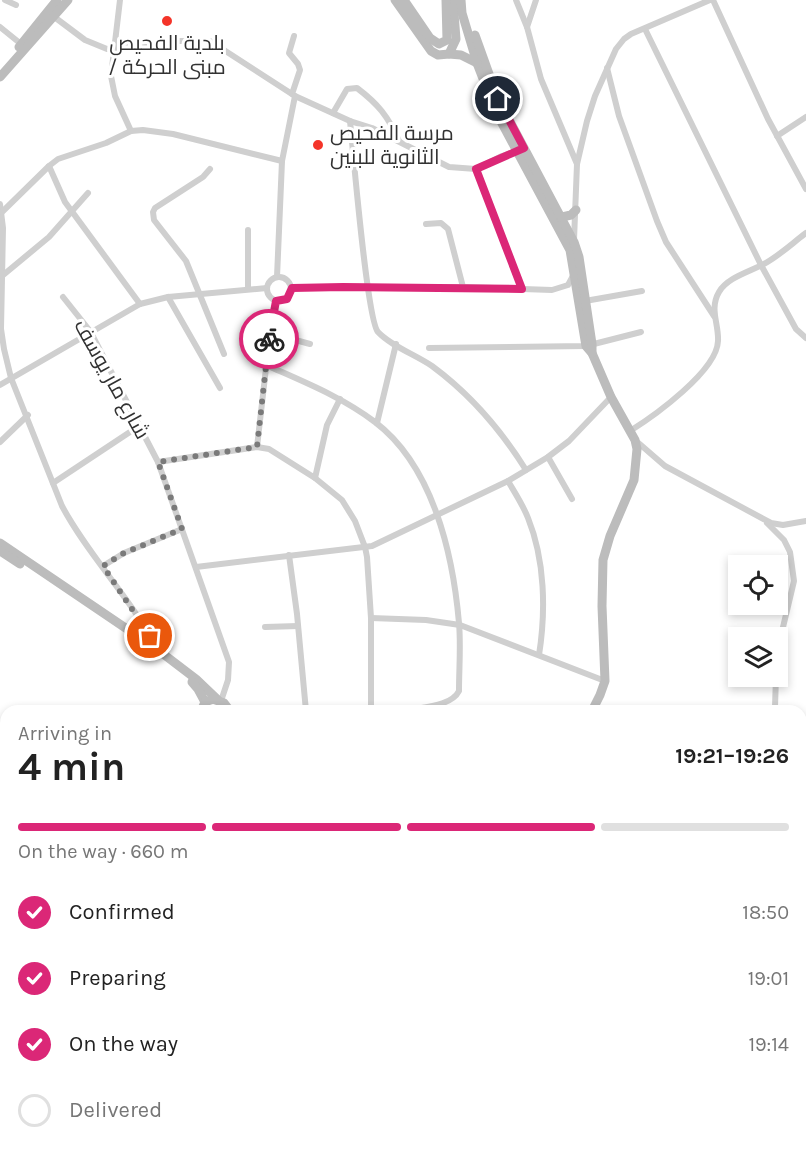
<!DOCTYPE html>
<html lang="en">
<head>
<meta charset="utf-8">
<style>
  body { margin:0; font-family:Karla,Cairo,sans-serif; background:#f2f2f2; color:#222; height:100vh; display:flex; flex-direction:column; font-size:22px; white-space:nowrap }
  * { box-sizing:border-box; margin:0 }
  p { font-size:20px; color:#767676 }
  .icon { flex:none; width:33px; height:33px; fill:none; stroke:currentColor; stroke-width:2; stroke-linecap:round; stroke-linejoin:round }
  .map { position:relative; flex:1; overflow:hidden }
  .details { position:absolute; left:0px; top:705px; width:807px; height:450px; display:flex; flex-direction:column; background:#fff; border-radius:18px 18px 0 0; box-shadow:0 3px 9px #0003 }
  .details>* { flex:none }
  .controls { position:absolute; left:728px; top:555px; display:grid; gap:12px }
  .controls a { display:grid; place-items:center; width:60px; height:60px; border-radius:0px; background:#fff; box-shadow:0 3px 9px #0003; font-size:30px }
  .pin { position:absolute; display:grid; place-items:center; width:51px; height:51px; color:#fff; margin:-26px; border:3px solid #fff; border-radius:50%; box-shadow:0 2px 6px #0007 }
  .courier { position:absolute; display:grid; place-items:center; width:60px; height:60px; margin:-30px; border:4px solid #db2777; border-radius:50%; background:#fff; color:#222; box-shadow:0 2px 8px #0007 }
  .head em { font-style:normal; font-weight:700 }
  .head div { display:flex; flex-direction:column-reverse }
  .head { display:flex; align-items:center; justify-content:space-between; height:102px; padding:0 18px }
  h1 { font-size:39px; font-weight:700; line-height:45px }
  .bar { display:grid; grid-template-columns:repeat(4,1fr); gap:9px 6px; align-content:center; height:72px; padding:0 18px }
  .bar i { height:8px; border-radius:4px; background:#e0e0e0 }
  .bar .selected { background:#db2777 }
  .bar p { grid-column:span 4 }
  ol { padding:0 18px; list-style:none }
  li { display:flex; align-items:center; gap:18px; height:66px }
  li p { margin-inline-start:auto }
  li .icon { padding:6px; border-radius:50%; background:#db2777; color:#fff; stroke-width:4 }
  li:last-child { color:#767676 }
  li i { width:33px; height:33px; border:3px solid #e0e0e0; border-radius:50% }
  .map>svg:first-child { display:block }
</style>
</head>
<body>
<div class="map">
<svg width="806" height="1155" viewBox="0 0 806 1155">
  <rect width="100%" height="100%" fill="#fff"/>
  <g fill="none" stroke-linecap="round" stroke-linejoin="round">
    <g stroke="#cfcfcf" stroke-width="6">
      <path d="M 5,0 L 16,5"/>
      <path d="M 120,0 L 111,76 L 115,96 L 131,131"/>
      <path d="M 516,0 L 527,27 L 541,79 L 577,164"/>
      <path d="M 713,0 L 768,119 L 806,189"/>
      <path d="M 53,16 L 85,40 L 107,49 L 178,41 L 210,41 L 295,96 L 350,121 L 372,128 L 449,167 L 476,169 L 502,156 L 518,151"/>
      <path d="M 0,27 L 21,44"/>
      <path d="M 527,27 L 536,0"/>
      <path d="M 645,29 L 761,265 L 796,329 L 806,338"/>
      <path d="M 607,68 L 619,116 L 657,221 L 666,242 L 714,316"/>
      <path d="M 292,94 L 300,70 L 298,64 L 289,53 L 294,36"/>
      <path d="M 333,113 L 347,89 L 357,88 C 378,104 388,116 399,141"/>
      <path d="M 350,121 C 353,149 367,320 378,332 C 391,346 416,355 432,366 C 470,394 501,430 526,470"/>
      <path d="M 777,136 L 806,117"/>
      <path d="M 49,166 L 65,202 L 140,304"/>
      <path d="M 210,169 L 203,177 L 155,208 L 153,212 L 154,220 L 186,261 L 224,354"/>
      <path d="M 476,169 L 522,289"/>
      <path d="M 0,204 L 3,228 L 1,329 L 4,349 L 11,378 L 62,506 C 88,555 130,597 156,647"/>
      <path d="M 2,212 L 49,166 L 58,159 L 106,143 L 131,131 L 143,130 L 173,134 L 282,161"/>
      <path d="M 426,224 L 441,223 L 448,229 L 463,287"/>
      <path d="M 248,230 L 248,288"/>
      <path d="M 574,240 L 577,164 L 587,121 L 595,96 L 616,49 L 624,39 L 631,34 L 710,0"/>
      <path d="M 2,276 L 49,237 L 88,193"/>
      <circle cx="279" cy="289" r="12"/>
      <path d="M 277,277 L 282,161 L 295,96"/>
      <path d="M 292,288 L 463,287 L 552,290 L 568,285 L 574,274"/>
      <path d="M 63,297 L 90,331 L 158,462 L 229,662 L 228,680 L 221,701"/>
      <path d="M 168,297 L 220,388"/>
      <path d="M 585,301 L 642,291"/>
      <path d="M 270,333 L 310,344"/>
      <path d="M 429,348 L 586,346 L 641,332"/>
      <path d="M 266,365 C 304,382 342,397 375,422 C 433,466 453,554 459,623 C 461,645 459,669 459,691 C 451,707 421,707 405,711"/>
      <path d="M 0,385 L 140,304 L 168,297 L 267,288"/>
      <path d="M 377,423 L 396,344"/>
      <path d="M 630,431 C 654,416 717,371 718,341 C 719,324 709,309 719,292 C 728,276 754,271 769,261 C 782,253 794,242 806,233"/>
      <path d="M 635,440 L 665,466 L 771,523 L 783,525 L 806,521"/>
      <path d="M 0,442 L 28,415"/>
      <path d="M 257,447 L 270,333 L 276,301"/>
      <path d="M 548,457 L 572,499"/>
      <path d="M 158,462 L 257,447 L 269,449 L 315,478 L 342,500 L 355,521 L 365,547 L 367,557 L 371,618 L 371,711"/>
      <path d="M 315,478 L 327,425 L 340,399"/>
      <path d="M 508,481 C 515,493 523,505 528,518 C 545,560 546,611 539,655"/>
      <path d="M 53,483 L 139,426"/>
      <path d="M 767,523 L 784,540 L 790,552 L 794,581 L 779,644 L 777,667"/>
      <path d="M 289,555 L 297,614 L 306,711"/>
      <path d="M 103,566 L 124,553 L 182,529"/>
      <path d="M 196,567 L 372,546 L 508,481 L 548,457 L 569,441 L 611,397"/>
      <path d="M 371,618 L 426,620 L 460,625 L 605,681"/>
      <path d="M 265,627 L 298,626"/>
      <path d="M 775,707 L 776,676"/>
      <path d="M 801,781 L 806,779"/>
      <path d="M 0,908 L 6,910"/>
      <path d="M 0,990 L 6,991"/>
      <path d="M 0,1074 L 6,1068"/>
      <path d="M 38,1149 L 38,1155"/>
      <path d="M 338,1155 L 340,1149"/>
      <path d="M 502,1155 L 503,1149"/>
      <path d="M 571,1155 L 574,1149"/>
    </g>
    <g stroke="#bcbcbc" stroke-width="9">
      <path d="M 395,0 L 431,51 L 438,55 L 449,54 L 456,39 L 453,0"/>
      <path d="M 404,0 L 430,38 L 439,44 L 447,40 L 446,0"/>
      <path d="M 461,0 L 462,13 L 477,63 L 496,112 L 570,250 L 586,346 L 592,353 L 611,397 L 635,440 L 637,449 L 634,480 L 610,536 L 603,560 L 602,606 L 605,681 L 600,695 L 592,711"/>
      <path d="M 475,35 L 498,99 L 574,242 L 579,257 L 592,344 L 592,353"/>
      <path d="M 19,47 L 57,0"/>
      <path d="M 449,54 L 461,55 L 477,63"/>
      <path d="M 0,77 L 68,0"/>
      <path d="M 562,217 L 571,215 L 576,210"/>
      <path d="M 0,543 L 158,650 L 196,679 L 218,700"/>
      <path d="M 0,551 L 20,564"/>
      <path d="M 192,682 L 198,689 L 205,702"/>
      <path d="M 201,711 L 205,702 L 213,699 L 224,703 L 230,711"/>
      <path d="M 736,1149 L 739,1155"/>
      <path d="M 744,1149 L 748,1155"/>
      <path d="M 105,1155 L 106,1149"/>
    </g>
  </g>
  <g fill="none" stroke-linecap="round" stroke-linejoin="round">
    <path stroke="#7a7a7a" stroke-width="6" stroke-dasharray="0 10.8" d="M 150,636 L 103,566 L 124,553 L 182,529 L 158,462 L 257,447 L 269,339"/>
    <path stroke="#db2777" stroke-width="8" d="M 269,339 L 276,301 L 287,299 L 292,288 L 343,287 L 522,289 L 476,169 L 524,148 L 498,99"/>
  </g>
  <g fill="#f43429" stroke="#fff" stroke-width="2">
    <circle cx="167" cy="21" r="6"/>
    <circle cx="318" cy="145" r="6"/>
  </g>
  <g text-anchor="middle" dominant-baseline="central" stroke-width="6" stroke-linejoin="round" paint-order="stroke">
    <g font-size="21" fill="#323232" stroke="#fff">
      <text x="167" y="43">بلدية الفحيص<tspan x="167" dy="24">/ مبنى الحركة</tspan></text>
      <text x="330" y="133" text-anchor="start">مرسة الفحيص<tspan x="330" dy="24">الثانوية للبنين</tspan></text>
    </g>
    <g font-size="21" fill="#323232" stroke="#fff">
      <text transform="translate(112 379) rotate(61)">شارع مار يوسف</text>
    </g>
  </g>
</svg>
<div class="controls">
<a><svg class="icon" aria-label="locate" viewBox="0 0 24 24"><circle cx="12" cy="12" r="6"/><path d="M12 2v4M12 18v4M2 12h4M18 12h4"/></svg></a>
<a><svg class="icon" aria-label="layers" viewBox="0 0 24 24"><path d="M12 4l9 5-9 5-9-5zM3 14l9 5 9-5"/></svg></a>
</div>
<div class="pin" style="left:150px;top:636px;background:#ea580c"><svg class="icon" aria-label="bag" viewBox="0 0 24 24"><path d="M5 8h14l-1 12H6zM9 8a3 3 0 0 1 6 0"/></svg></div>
<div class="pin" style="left:498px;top:99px;background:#1f2937"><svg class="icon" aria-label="home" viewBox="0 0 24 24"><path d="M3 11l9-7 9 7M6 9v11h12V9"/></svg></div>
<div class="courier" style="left:269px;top:339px"><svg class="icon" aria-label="bike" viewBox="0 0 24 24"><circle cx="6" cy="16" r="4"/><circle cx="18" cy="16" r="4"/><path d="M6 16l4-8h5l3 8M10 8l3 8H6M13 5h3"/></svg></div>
<section class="details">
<div class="head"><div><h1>4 min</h1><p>Arriving in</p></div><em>19:21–19:26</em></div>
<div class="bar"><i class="selected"></i><i class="selected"></i><i class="selected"></i><i></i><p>On the way · 660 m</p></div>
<ol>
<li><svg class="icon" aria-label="check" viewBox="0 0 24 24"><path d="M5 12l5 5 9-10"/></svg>Confirmed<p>18:50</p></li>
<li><svg class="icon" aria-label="check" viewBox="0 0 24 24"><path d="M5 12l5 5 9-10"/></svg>Preparing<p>19:01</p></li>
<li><svg class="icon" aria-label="check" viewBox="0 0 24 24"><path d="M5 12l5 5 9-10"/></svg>On the way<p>19:14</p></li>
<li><i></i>Delivered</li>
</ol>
</section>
</div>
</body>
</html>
